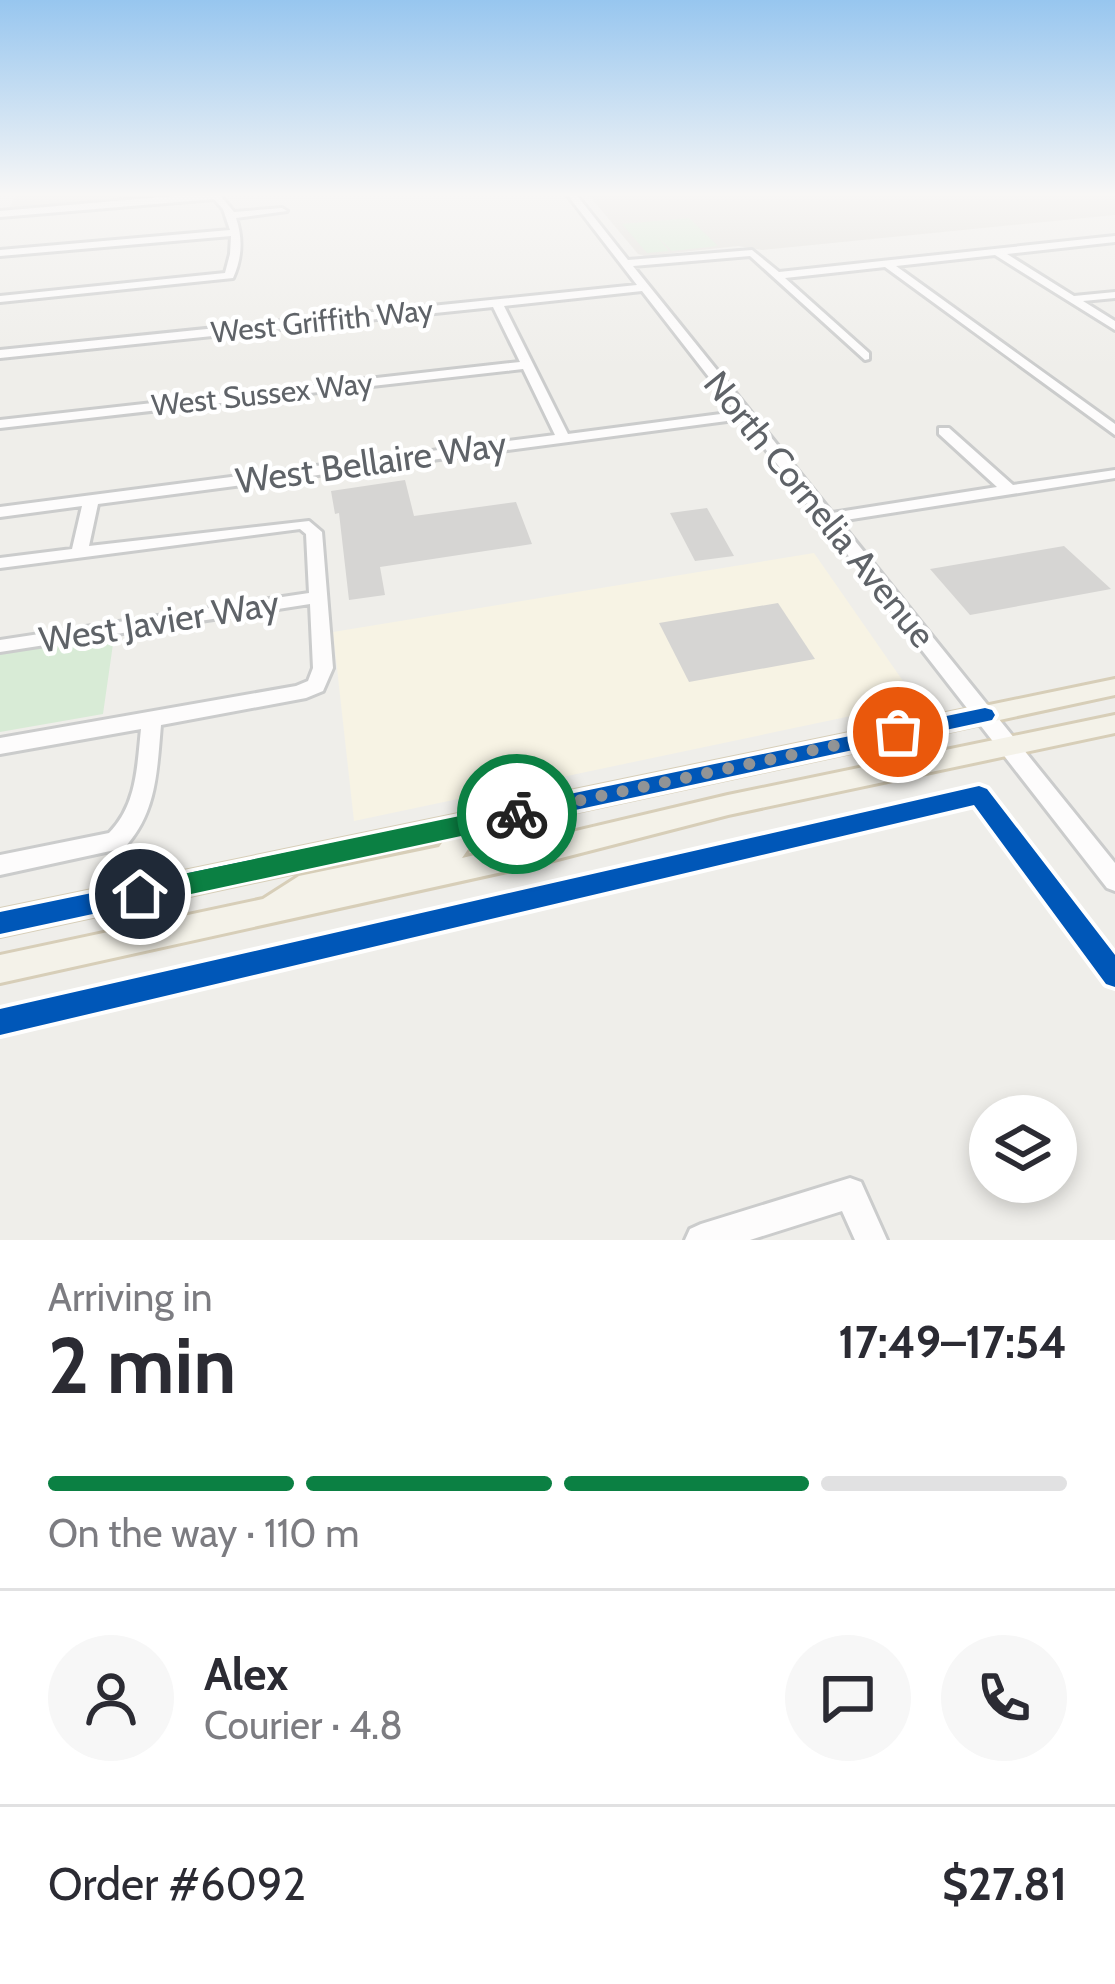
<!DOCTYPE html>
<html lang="en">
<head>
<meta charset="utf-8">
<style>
  body { margin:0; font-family:Cabin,sans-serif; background:#f7f7f7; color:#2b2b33; height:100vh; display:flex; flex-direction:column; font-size:45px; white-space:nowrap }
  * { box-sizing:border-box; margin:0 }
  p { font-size:39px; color:#7c7c81 }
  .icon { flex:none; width:66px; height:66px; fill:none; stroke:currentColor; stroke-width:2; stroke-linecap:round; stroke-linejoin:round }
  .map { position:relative; height:1240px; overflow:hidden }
  .side { display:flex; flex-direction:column; background:#fff; flex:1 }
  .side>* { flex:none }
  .tools { position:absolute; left:969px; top:1095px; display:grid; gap:24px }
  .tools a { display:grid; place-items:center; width:108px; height:108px; border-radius:50%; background:#fff; box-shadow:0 6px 18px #0003; font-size:60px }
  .pin { position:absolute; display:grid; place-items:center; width:102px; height:102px; color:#fff; margin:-51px; border:6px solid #fff; border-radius:50%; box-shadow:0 3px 12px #0007 }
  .courier { position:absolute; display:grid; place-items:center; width:120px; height:120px; margin:-60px; border:9px solid #0b8043; border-radius:50%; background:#fff; color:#222; box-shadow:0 3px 15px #0007 }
  .headline em { font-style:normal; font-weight:700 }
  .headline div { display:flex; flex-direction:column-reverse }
  .headline { display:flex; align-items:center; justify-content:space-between; height:204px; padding:0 48px }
  h1 { font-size:78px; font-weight:700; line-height:90px }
  .bar { display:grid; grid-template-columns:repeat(4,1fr); gap:18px 12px; align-content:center; height:144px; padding:0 48px }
  .bar i { height:15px; border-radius:9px; background:#e1e1e2 }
  .bar .current { background:#0b8043 }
  .bar p { grid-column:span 4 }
  .line { display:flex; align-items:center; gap:30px; padding:0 48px; border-top:3px solid #e1e1e2 }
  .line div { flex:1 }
  .round { display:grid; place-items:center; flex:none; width:126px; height:126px; border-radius:63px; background:#f7f7f7 }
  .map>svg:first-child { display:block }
</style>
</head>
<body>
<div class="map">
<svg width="1115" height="1240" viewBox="0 0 1115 1240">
  <rect width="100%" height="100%" fill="#efeeea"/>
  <path fill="#f7f3e4" d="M 814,553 L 912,694 L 908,704 L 354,821 L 333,632 Z"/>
  <g fill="#e2e0da">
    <path d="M 17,193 L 145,193 L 143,200 L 8,210 Z"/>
    <path d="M 587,193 L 1115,193 L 1115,215 L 762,250 L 738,246 L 645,256 L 638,254 Z"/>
  </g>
  <g fill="#d8ebd6">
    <path d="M 689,218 L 718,246 L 672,251 L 657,236 L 669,251 L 647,253 L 622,224 Z"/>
    <path d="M 115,630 L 103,714 L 0,732 L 0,649 Z"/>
  </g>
  <g fill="#d6d5d3">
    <path d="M 405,480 L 414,516 L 516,502 L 532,544 L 380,567 L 385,595 L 349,600 L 339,513 L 335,514 L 331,491 Z"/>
    <path d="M 707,508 L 734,556 L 695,561 L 670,513 Z"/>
    <path d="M 1064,546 L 1111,589 L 970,615 L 930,569 Z"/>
    <path d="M 778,603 L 815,659 L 689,682 L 659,623 Z"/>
  </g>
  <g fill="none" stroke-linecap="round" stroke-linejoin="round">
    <g stroke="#cbcccc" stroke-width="6">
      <g id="minor">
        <path d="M 208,193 L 219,194 L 234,212 L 282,208 L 287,211 L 236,218 C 243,239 242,258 233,278 L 0,302 L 0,296 L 225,273 L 230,254 L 231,236 L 0,256 L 0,250 L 230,230 L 223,209 L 214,199 L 0,217 L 0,211 Z"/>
        <path d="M 566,193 L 575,193 L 628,260 L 752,250 L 779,272 L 1115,236 L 1115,242 L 1007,254 L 1074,296 L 1115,292 L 1115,298 L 1083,301 L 1115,321 L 1115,330 L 995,255 L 896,266 L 1115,424 L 1115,435 L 885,267 L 785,278 L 869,353 L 869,359 L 865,360 L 750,256 L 633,266 L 832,513 L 997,487 L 939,434 L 939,428 L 949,428 L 1013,485 L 1115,470 L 1115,478 L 839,521 L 1115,863 L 1115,891 L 1107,888 L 742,419 L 98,504 L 89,546 L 309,521 L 322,532 L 333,668 L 323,691 L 306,698 L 161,725 C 157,770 157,813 124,848 L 0,875 L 0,855 L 109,833 C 137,805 137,766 141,729 L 0,754 L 0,738 L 296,686 L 308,681 L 313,668 L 310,604 L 0,652 L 0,640 L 309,593 L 306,534 L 300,529 L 0,568 L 0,558 L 72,549 L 82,506 L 0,517 L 0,507 L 555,435 L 523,369 L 0,428 L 0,420 L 520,362 L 493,307 L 0,358 L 0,350 L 637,285 ZM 642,291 L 736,412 L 568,434 L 504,306 Z"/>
        <path d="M 979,786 L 987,789 L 1115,955 L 1115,987 L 1106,984 L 974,805 L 0,1035 L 0,1009 Z"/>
        <path d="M 850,1178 L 861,1182 L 887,1240 L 855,1240 L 842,1211 L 750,1240 L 685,1240 L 690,1229 L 701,1224 Z"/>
      </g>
    </g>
    <g stroke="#d7ceb8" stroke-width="6">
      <path id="major" d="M 1115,679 L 1115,695 L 480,832 L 462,858 L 728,795 L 1115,715 L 1115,733 L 728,815 L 534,865 L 0,983 L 0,955 L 263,899 L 299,876 L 439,847 L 444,840 L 0,936 L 0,910 Z"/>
    </g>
    <use href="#minor" fill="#fdfcfc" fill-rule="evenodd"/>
    <use href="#major" fill="#f4f2e9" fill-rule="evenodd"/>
    <g stroke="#fff" stroke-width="8">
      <g id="cycleway">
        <path d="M 985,708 L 992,710 L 995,715 L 992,720 L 0,934 L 0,912 Z"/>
        <path d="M 979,786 L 987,789 L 1115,955 L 1115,987 L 1106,984 L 974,805 L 0,1035 L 0,1009 Z"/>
      </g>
    </g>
    <use href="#cycleway" fill="#0057b8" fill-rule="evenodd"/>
  </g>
  <linearGradient id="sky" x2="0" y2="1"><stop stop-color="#97c6ef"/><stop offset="0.53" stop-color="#f8f7f6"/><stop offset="1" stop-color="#f8f7f6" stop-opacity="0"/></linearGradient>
  <rect width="1115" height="367" fill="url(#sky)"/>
  <path fill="#0b8043" d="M 517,804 L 529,814 L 517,824 L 140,905 L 127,894 L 140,883 Z"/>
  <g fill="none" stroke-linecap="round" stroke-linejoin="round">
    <path stroke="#919496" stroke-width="12" stroke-dasharray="0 21.6" d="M 517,814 L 898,732"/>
  </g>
  <g text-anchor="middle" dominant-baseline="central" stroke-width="9" stroke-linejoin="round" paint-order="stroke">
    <g font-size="30" fill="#5f6368" stroke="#fff">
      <text transform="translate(322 321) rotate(-6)">West Griffith Way</text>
      <text transform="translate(262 394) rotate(-6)">West Sussex Way</text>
    </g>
    <g font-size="36" fill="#5f6368" stroke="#fff">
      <text transform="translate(371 462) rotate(-8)">West Bellaire Way</text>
      <text transform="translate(820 509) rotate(51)">North Cornelia Avenue</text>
      <text transform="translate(159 621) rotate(-9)">West Javier Way</text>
    </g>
  </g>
</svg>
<div class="tools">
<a><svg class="icon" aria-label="layers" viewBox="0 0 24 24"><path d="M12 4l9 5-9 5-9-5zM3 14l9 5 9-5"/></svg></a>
</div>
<div class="pin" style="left:898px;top:732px;background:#ea580c"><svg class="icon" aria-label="bag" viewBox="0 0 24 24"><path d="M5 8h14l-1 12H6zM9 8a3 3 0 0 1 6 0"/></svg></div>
<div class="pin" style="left:140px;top:894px;background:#1f2937"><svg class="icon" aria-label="home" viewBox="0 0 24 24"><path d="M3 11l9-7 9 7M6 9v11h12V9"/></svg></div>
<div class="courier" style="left:517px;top:814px"><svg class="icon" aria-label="bike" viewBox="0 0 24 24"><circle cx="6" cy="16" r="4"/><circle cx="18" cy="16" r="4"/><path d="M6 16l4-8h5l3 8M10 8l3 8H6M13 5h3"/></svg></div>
</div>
<section class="side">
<div class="headline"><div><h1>2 min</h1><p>Arriving in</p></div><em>17:49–17:54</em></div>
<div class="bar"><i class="current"></i><i class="current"></i><i class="current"></i><i></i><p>On the way · 110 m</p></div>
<div class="line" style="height:216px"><a class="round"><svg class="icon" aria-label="person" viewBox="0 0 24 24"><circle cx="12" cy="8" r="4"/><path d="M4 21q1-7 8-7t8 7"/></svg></a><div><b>Alex</b><p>Courier · 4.8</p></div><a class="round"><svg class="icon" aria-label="chat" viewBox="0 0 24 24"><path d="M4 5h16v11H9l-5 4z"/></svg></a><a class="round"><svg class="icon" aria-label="phone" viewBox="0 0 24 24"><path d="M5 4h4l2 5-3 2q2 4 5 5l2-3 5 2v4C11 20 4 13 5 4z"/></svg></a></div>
<div class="line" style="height:156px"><div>Order #6092</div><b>$27.81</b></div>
</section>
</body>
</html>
